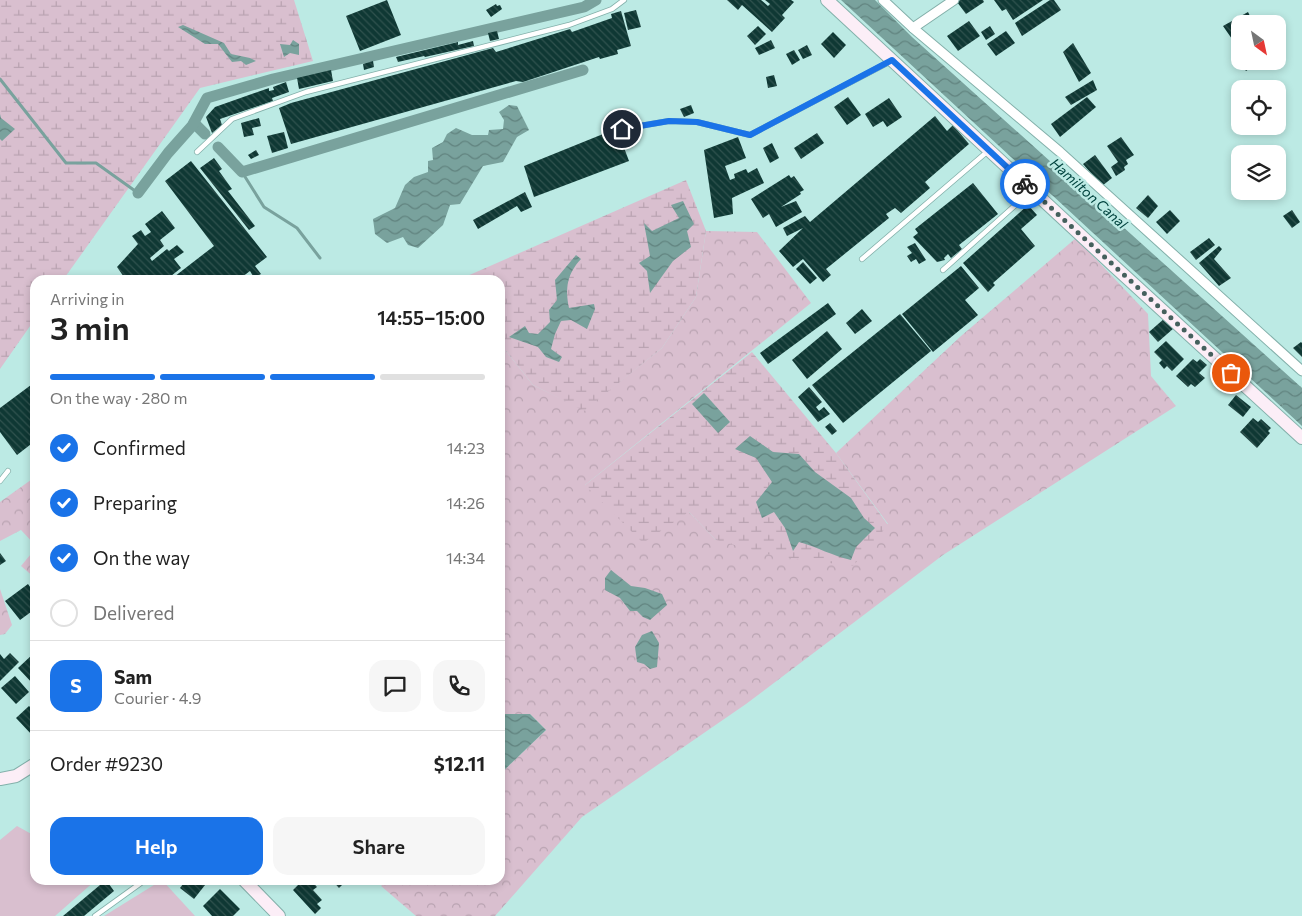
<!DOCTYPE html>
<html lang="en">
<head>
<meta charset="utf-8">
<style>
  body { margin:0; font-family:Commissioner,sans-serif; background:#f6f6f6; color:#222; height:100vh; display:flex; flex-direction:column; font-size:19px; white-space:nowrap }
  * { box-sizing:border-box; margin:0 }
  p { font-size:16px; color:#767676 }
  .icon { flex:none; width:28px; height:28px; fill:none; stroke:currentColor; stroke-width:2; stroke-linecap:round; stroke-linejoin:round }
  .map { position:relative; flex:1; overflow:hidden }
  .side { position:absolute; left:30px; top:275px; width:475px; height:610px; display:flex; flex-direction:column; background:#fff; border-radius:15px; box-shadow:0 2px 8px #0003 }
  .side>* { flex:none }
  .needle { width:32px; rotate:147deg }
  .fabs { position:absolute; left:1231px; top:15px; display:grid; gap:10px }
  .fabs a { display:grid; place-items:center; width:55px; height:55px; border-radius:10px; background:#fff; box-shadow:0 2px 8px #0003; font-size:25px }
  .pin { position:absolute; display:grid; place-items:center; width:42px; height:42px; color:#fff; margin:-21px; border:2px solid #fff; border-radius:50%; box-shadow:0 1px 5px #0007 }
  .courier { position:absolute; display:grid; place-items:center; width:50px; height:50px; margin:-25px; border:4px solid #1a73e8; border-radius:50%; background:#fff; color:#222; box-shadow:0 1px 6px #0007 }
  .headline em { font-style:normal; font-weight:600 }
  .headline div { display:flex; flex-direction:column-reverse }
  .headline { display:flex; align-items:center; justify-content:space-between; height:85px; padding:0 20px }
  h1 { font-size:32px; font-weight:600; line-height:38px }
  .bar { display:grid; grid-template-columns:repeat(4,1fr); gap:8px 5px; align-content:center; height:60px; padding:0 20px }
  .bar i { height:6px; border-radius:4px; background:#e0e0e0 }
  .bar .current { background:#1a73e8 }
  .bar p { grid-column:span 4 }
  .line { display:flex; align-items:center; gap:12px; padding:0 20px; border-top:1px solid #e0e0e0 }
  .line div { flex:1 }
  .round { display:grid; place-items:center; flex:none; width:52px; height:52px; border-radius:15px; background:#f6f6f6 }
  ol { padding:0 20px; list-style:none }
  li { display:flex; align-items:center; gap:15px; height:55px }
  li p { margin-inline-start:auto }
  li .icon { padding:5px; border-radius:50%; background:#1a73e8; color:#fff; stroke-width:4 }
  li:last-child { color:#767676 }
  li i { width:28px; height:28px; border:2px solid #e0e0e0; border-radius:50% }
  .primary-button { display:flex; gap:10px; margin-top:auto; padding:10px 20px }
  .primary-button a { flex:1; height:58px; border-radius:15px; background:#1a73e8; color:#fff; font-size:20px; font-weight:600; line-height:58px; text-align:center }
  .primary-button a+a { background:#f6f6f6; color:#222 }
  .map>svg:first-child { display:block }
</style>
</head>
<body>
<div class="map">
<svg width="1302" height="916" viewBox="0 0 1302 916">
  <defs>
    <pattern id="forest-crowns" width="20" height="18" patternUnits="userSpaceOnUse" patternTransform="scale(1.25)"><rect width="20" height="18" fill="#d9bfcf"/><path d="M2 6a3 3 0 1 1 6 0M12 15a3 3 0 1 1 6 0" fill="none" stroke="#b9a3b1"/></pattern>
    <pattern id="wetland-marsh" width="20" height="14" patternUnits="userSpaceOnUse" patternTransform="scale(1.25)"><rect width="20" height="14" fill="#d9bfcf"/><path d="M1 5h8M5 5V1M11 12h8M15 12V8" fill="none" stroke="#b9a3b1"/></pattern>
    <pattern id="water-waves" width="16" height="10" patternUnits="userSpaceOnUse" patternTransform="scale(1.25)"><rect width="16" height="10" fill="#79a29d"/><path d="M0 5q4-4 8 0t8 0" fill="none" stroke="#61837f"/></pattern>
    <pattern id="building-back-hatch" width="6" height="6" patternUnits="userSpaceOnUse" patternTransform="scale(1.25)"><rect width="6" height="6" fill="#0f3834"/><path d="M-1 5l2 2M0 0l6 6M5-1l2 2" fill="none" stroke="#30524e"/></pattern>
  </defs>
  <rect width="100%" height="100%" fill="#bceae4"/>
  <g fill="#d9bfcf">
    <path d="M 17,826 L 35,836 L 35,880 L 96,880 L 55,916 L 0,916 L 0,840 Z"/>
    <path d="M 162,880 L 195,916 L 104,916 Z"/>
  </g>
  <g fill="url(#forest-crowns)">
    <path d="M 706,231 L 757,232 L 811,303 L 585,485 L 689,512 L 716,540 L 888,524 L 836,453 L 961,336 L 1076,238 L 1148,314 L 1151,376 L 1176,406 L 943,555 L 746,704 L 582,817 L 495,916 L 416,916 L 381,886 L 388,880 L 500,880 L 500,774 L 546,730 L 530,714 L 500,714 L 500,352 L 506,351 L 533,385 L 584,410 L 662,348 L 696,297 Z"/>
    <path d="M 35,477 L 35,545 L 21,530 L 0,541 L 0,502 Z"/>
    <path d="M 35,549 L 35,578 L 21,566 Z"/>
    <path d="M 0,589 L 12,625 L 5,634 L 0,635 Z"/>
  </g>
  <g fill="url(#wetland-marsh)">
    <path d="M 0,0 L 294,0 L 313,61 L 200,88 L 63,280 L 35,280 L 35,319 L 0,369 Z"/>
    <path d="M 686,180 L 706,231 L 696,297 L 662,348 L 584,411 L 533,385 L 506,351 L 500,352 L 500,280 L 458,280 Z"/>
    <path d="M 752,352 L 836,453 L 888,525 L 853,566 L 775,556 L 716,540 L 689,512 L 643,543 L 585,485 Z"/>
  </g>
  <g fill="url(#water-waves)">
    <path d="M 841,0 L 875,0 L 912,37 L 1302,388 L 1302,426 Z"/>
    <path d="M 183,25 L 224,43 L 231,54 L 250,58 L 256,61 L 246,65 L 241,61 L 232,62 L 218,44 L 205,44 L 178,27 Z"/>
    <path d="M 293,40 L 299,44 L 299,55 L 290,53 L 284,57 L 280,44 L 290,45 Z"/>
    <path d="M 509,105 L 517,106 L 529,130 L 517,137 L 503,162 L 483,166 L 460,204 L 450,205 L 443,225 L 418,248 L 408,245 L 403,237 L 387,243 L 375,234 L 373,219 L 395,208 L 405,185 L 414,177 L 428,172 L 428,161 L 433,160 L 432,148 L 443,142 L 447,134 L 456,128 L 472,135 L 488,135 L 489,130 L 503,129 L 504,120 L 499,112 Z"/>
    <path d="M 0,114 L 1,118 L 15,129 L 2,141 L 0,139 Z"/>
    <path d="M 683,201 L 694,224 L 687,231 L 691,247 L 673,261 L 650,293 L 647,271 L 639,263 L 650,256 L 644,223 L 652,231 L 679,218 L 671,205 Z"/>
    <path d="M 576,255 L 581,259 C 567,274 565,288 569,308 L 594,304 L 595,309 L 587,329 L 571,320 L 561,321 L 555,334 L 551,349 L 562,357 L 559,362 L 546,357 L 538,347 L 509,337 L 525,326 L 529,333 L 538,334 L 550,322 L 549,310 L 557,300 L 555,280 Z"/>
    <path d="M 704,393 L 730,422 L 718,433 L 692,404 Z"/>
    <path d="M 750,436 L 773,452 L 799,454 L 815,472 L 851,498 L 864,518 L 875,528 L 856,547 L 851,560 C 833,556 817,547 799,542 L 793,551 L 785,528 L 774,512 L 762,518 L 756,502 L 772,482 L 756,458 L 735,449 Z"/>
    <path d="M 611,570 L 631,586 L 645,588 L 662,594 L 667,605 L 650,620 L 643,617 L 637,611 L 630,611 L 620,598 L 605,590 L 605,578 Z"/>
    <path d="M 652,631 L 659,643 L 657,667 L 650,669 L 644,664 L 637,662 L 635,647 L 642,635 Z"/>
    <path d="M 500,714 L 530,714 L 546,730 L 500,774 Z"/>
  </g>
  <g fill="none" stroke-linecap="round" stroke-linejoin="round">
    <g stroke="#79a29d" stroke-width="3">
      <path d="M 0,79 L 66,163 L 96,163 L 138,193"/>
      <path d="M 242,172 L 264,207 L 297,228 L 320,258"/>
    </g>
    <g stroke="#79a29d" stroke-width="11">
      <path d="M 194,123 L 205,134"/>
      <path d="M 218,147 L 242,172 L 583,70"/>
      <path d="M 138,193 L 168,153 L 192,126 L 207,98 L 273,79 L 584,7 L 596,0"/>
    </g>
  </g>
  <g fill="url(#building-back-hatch)">
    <path d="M 387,0 L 401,35 L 360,51 L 346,16 Z"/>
    <path d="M 727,0 L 761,0 L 768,6 L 770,4 L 765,0 L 791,0 L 794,2 L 782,15 L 785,18 L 772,32 L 742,5 L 738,10 Z"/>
    <path d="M 960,0 L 983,0 L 984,2 L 966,14 L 957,2 Z"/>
    <path d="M 994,0 L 1043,0 L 1013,20 L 1006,9 L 1002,11 Z"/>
    <path d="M 1050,0 L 1054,0 L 1061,10 L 1022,36 L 1015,23 Z"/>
    <path d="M 496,4 L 497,6 L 500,5 L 502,9 L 491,17 L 486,10 Z"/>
    <path d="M 636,10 L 641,27 L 628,30 L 624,13 Z"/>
    <path d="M 621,11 L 631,46 L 617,50 L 618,54 L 600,59 L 599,57 L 523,82 L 516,81 L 291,144 L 279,108 L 291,103 L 493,48 L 496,52 L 570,29 L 572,32 L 612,18 L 611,14 Z"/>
    <path d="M 1248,12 L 1254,24 L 1240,24 L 1240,34 L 1232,39 L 1223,26 Z"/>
    <path d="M 969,21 L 980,36 L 958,51 L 947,36 Z"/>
    <path d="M 758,26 L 766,34 L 755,45 L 747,36 Z"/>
    <path d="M 990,26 L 995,34 L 986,40 L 981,32 Z"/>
    <path d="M 497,31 L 499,39 L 490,41 L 488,33 Z"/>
    <path d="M 1006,31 L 1015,43 L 996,56 L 987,44 Z"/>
    <path d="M 833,32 L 846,45 L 834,58 L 821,44 Z"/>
    <path d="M 771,40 L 775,48 L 759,55 L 755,48 Z"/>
    <path d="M 473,41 L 474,46 L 425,57 L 424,56 L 398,62 L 396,57 L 458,42 L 458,45 Z"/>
    <path d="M 1073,43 L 1091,73 L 1079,82 L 1063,52 Z"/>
    <path d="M 807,45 L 812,55 L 803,59 L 798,50 Z"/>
    <path d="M 794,50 L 800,60 L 792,65 L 786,54 Z"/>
    <path d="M 1240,55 L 1240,61 L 1261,61 L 1246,71 L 1236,57 Z"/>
    <path d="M 373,61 L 374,67 L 364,70 L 363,64 Z"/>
    <path d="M 331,70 L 333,81 L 299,89 L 297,78 Z"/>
    <path d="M 774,75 L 777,86 L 768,88 L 766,77 Z"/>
    <path d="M 1093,80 L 1097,90 L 1071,105 L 1065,97 Z"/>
    <path d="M 286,82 L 289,92 L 272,98 L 273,101 L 220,119 L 222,125 L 212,133 L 206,117 L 215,107 L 269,88 L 269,91 L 274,90 L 273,87 Z"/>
    <path d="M 848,97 L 861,115 L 847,125 L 834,107 Z"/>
    <path d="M 1087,97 L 1096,107 L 1060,137 L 1051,124 Z"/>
    <path d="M 889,98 L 902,117 L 887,127 L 883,121 L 873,127 L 865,114 Z"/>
    <path d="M 691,105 L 694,113 L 684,117 L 680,109 Z"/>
    <path d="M 935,116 L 947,131 L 953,125 L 969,144 L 925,182 L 930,188 L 901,213 L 895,208 L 886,214 L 889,218 L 826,269 L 831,275 L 823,282 L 803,259 L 793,267 L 779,251 L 803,228 L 787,236 L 783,228 L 805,216 L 810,222 Z"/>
    <path d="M 259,118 L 261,126 L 252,128 L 254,135 L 244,137 L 241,123 Z"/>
    <path d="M 284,132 L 288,148 L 272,153 L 267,136 Z"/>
    <path d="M 608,132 L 611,139 L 620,137 L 629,161 L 534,197 L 524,166 Z"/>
    <path d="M 817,133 L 824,143 L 801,159 L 794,148 Z"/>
    <path d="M 738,137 L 746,158 L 725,166 L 730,180 L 735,178 L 734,174 L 746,169 L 748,173 L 757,168 L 764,183 L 732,198 L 733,214 L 714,218 L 704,150 Z"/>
    <path d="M 1121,137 L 1134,155 L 1126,160 L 1128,164 L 1124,167 L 1125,170 L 1116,176 L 1111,167 L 1118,162 L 1107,146 Z"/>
    <path d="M 772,143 L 779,158 L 770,163 L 763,148 Z"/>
    <path d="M 256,150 L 259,155 L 251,159 L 248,155 Z"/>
    <path d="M 1095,155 L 1112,178 L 1102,186 L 1083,164 Z"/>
    <path d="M 214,158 L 222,169 L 219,171 L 232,189 L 228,191 L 255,226 L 249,230 L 200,168 Z"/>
    <path d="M 191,161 L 267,257 L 255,266 L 261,274 L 254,278 L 250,271 L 238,280 L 170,280 L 214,246 L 165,181 Z"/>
    <path d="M 789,175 L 791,178 L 794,176 L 804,190 L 800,192 L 801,194 L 781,207 L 796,201 L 802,212 L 776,227 L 769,214 L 763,218 L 751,199 Z"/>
    <path d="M 973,183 L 998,214 L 959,245 L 962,249 L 951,258 L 948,254 L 944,258 L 945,260 L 937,262 L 913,237 L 918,233 L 915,229 Z"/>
    <path d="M 525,192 L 532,207 L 521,212 L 517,206 L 478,229 L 473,220 Z"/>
    <path d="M 1148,195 L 1158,206 L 1148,218 L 1136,208 Z"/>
    <path d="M 1028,205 L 1037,215 L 1021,229 L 1035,246 L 993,283 L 995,285 L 988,292 L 963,263 Z"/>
    <path d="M 1170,210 L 1180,221 L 1167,234 L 1156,222 Z"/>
    <path d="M 1292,210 L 1300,222 L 1292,228 L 1283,216 Z"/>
    <path d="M 162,211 L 175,228 L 160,240 L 164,246 L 150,258 L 152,261 L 167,249 L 169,251 L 177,245 L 184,252 L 174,259 L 181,268 L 166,280 L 126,280 L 117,267 L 138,244 L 132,236 L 141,230 L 145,236 L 151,232 L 145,224 Z"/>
    <path d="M 1209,238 L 1215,245 L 1196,260 L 1190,252 Z"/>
    <path d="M 915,243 L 926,260 L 919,264 L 916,259 L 911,262 L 907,256 L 912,253 L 907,247 Z"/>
    <path d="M 1219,246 L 1222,249 L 1214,259 L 1231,278 L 1219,286 L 1199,263 Z"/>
    <path d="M 803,262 L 817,278 L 810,284 L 796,269 Z"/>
    <path d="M 961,266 L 979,288 L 965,300 L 978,315 L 933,352 L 902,314 Z"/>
    <path d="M 828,303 L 836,314 L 768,364 L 760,353 Z"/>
    <path d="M 862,309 L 872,321 L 855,334 L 846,323 Z"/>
    <path d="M 900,314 L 931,351 L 843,423 L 812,385 Z"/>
    <path d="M 1165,318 L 1174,328 L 1158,342 L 1149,332 Z"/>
    <path d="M 827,331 L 842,349 L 807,379 L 792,360 Z"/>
    <path d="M 1166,341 L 1184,359 L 1172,371 L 1167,366 L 1164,369 L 1159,363 L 1162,360 L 1154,352 Z"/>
    <path d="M 1301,342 L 1302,343 L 1302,357 L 1293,348 Z"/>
    <path d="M 1193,359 L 1197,362 L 1200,359 L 1207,365 L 1199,373 L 1205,378 L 1195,387 L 1191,384 L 1188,387 L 1176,376 Z"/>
    <path d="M 35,382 L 35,441 L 17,455 L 0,432 L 0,408 Z"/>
    <path d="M 809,387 L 822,402 L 816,407 L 819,411 L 824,407 L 830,414 L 818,422 L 798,397 Z"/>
    <path d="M 1236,395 L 1251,407 L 1243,417 L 1228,405 Z"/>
    <path d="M 1253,418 L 1258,422 L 1261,419 L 1271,428 L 1268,431 L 1270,433 L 1257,448 L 1240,432 Z"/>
    <path d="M 830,423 L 837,431 L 832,435 L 825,427 Z"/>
    <path d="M 0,553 L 6,561 L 0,565 Z"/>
    <path d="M 28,584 L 35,594 L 35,599 L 30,602 L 35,609 L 20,620 L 5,601 Z"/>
    <path d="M 10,653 L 19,662 L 0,681 L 0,654 L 4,659 Z"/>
    <path d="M 33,654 L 35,657 L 35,686 L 18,668 Z"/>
    <path d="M 15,676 L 29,692 L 16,704 L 1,688 Z"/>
    <path d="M 29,706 L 35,712 L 35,734 L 33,736 L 16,718 Z"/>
    <path d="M 106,880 L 114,891 L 84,916 L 63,916 Z"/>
    <path d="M 186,880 L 209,880 L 194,899 L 180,888 Z"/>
    <path d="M 303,880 L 311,880 L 317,887 L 313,890 L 322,900 L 317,904 L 321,908 L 315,914 L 293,890 Z"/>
    <path d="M 332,880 L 345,880 L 346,881 L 339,888 Z"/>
    <path d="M 220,889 L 240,909 L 233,916 L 212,916 L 203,906 Z"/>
  </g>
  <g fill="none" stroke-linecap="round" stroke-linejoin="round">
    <g stroke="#83b0aa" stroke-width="6">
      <g id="service">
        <path d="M 622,129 L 669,121 L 697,122 L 750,135 L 891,61"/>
        <path d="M 197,152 L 232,119 L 306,92 L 569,25 L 612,9 L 624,0"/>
        <path d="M 862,259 L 988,151"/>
        <path d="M 943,270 L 1031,191"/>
        <path d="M 0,481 L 8,471"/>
        <path d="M 95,916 L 145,880"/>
      </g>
    </g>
    <g stroke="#83b0aa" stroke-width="11">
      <g id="minor">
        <path d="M 883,0 L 913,28 L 1060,152 L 1302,371"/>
        <path d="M 913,28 L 954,0"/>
      </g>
    </g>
    <g stroke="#83b0aa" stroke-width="14">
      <g id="secondary">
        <path d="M 827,0 L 1114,266 L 1302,438"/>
        <path d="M 0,779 L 16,776 L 35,764"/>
        <path d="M 244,880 L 279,916"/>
      </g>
    </g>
    <path stroke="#7fa39e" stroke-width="2" stroke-dasharray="1 4" stroke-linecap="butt" d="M 1282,405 L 1302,386"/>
    <use href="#service" stroke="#fff" stroke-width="4.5"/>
    <use href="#minor" stroke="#fff" stroke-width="9"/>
    <use href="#secondary" stroke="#fceef7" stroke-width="12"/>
  </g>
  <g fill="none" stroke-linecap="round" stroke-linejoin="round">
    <path stroke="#45605d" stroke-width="5" stroke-dasharray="0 9" d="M 1025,184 L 1231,373"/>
    <path stroke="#1a73e8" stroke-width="6" d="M 622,129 L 669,121 L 697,122 L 750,135 L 892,60 L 1025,184"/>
  </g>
  <g text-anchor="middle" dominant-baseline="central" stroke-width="5" stroke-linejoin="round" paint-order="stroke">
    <g font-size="14" font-style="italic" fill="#00433e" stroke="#bceae4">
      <text transform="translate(1089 193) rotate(42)">Hamilton Canal</text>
    </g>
  </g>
</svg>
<div class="fabs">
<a><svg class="needle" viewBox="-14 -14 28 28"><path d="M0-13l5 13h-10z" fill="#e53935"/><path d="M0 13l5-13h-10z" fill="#767676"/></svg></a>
<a><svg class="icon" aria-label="locate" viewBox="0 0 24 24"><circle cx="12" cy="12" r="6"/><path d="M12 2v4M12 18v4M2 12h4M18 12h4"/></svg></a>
<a><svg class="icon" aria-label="layers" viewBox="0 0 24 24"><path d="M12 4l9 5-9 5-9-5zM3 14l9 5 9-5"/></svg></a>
</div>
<div class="pin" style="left:1231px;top:373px;background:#ea580c"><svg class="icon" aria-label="bag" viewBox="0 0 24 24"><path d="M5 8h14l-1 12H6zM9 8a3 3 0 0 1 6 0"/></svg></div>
<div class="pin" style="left:622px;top:129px;background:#1f2937"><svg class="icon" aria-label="home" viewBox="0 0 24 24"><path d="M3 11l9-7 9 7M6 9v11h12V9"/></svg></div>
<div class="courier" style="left:1025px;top:184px"><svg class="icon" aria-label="bike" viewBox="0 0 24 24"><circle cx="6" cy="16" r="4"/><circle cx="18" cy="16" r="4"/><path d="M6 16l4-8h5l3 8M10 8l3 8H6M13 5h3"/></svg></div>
<section class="side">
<div class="headline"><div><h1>3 min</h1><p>Arriving in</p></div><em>14:55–15:00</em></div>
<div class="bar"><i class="current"></i><i class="current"></i><i class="current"></i><i></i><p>On the way · 280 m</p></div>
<ol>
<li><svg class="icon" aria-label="check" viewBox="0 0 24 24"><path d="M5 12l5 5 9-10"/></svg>Confirmed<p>14:23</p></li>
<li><svg class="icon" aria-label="check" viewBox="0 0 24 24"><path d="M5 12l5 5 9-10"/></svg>Preparing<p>14:26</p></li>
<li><svg class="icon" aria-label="check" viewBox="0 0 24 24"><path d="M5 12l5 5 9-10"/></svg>On the way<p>14:34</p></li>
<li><i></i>Delivered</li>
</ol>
<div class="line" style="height:90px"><b class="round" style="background:#1a73e8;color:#fff">S</b><div><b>Sam</b><p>Courier · 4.9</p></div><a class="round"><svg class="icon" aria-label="chat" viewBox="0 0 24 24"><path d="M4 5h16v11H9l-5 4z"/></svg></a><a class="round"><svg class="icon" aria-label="phone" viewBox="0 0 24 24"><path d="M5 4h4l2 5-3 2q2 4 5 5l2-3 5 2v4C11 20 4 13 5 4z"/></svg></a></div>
<div class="line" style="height:65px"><div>Order #9230</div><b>$12.11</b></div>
<div class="primary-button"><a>Help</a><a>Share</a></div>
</section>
</div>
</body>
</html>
